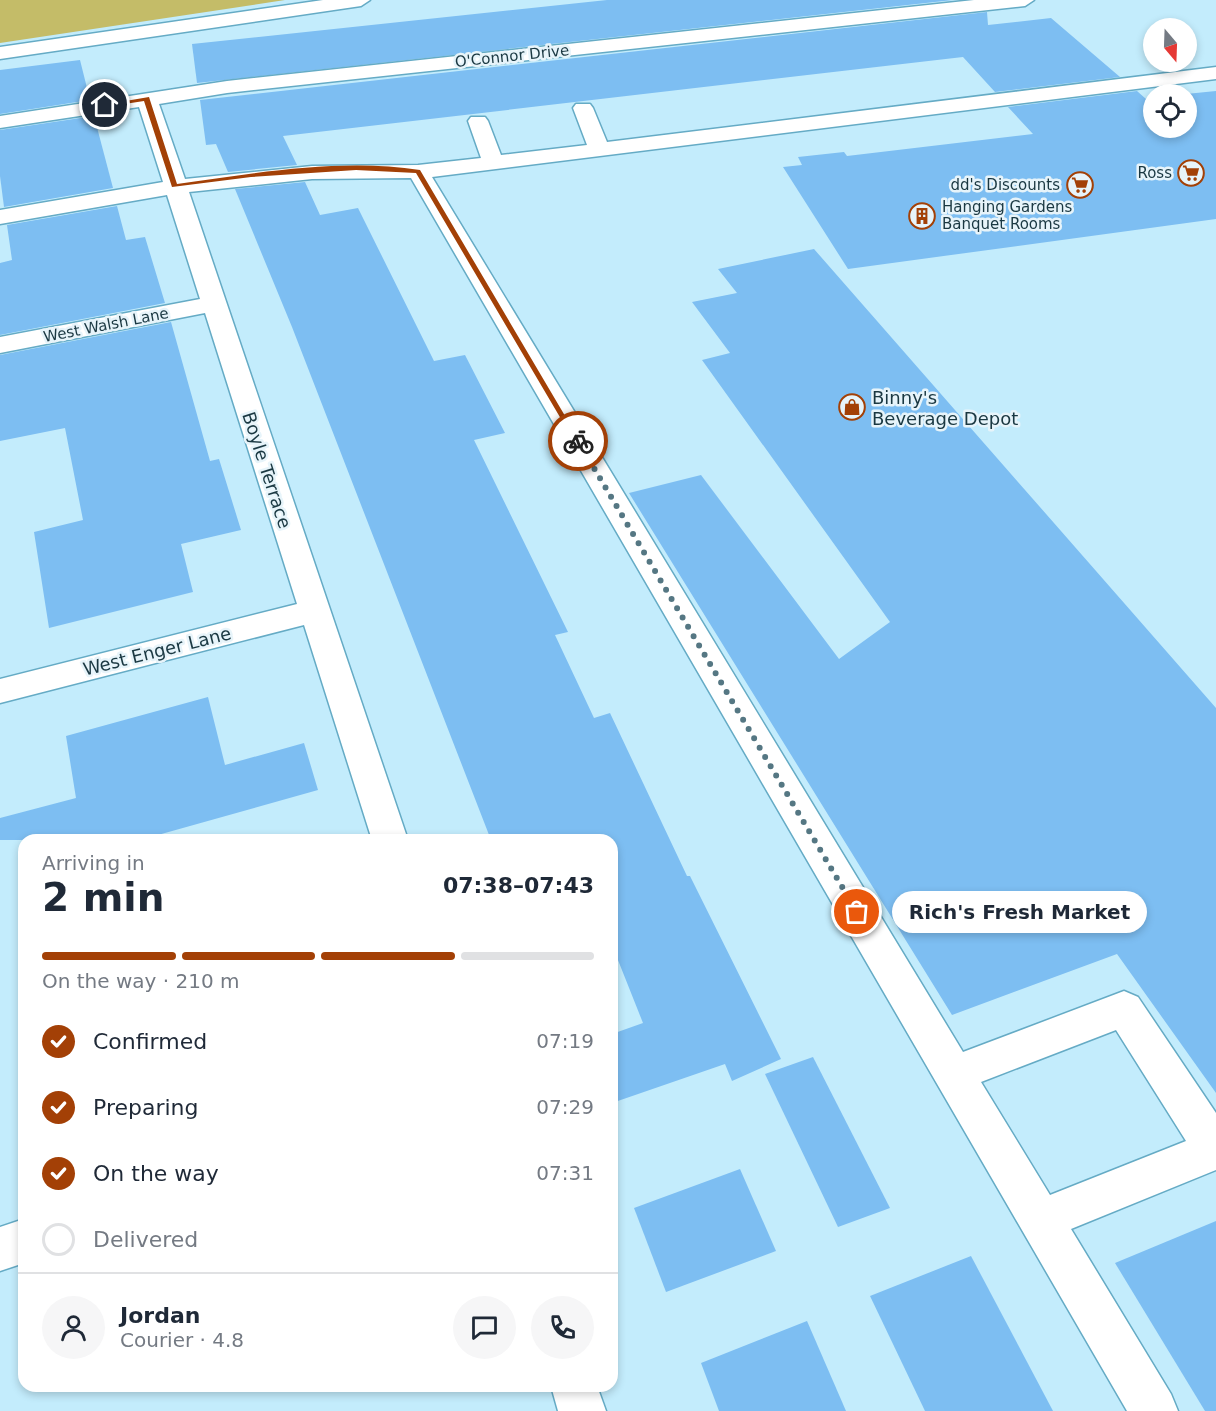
<!DOCTYPE html>
<html lang="en">
<head>
<meta charset="utf-8">
<style>
  body { margin:0; font-family:"DejaVu Sans",sans-serif; background:#f6f6f7; color:#1f2937; height:100vh; display:flex; flex-direction:column; font-size:22px; white-space:nowrap }
  * { box-sizing:border-box; margin:0 }
  p { font-size:20px; color:#747a83 }
  .icon { flex:none; width:33px; height:33px; fill:none; stroke:currentColor; stroke-width:2; stroke-linecap:round; stroke-linejoin:round }
  .map { position:relative; flex:1; overflow:hidden }
  .drawer { position:absolute; left:18px; top:834px; width:600px; height:558px; display:flex; flex-direction:column; background:#fff; border-radius:18px; box-shadow:0 3px 9px #0003 }
  .drawer>* { flex:none }
  .needle { width:39px; rotate:161deg }
  .buttons { position:absolute; left:1143px; top:18px; display:grid; gap:12px }
  .buttons a { display:grid; place-items:center; width:54px; height:54px; border-radius:50%; background:#fff; box-shadow:0 3px 9px #0003; font-size:30px }
  .pin { position:absolute; display:grid; place-items:center; width:51px; height:51px; color:#fff; margin:-26px; border:3px solid #fff; border-radius:50%; box-shadow:0 2px 6px #0007 }
  .courier { position:absolute; display:grid; place-items:center; width:60px; height:60px; margin:-30px; border:4px solid #a34006; border-radius:50%; background:#fff; color:#222; box-shadow:0 2px 8px #0007 }
  .bubble { position:absolute; height:42px; border-radius:21px; background:#fff; box-shadow:0 3px 9px #0003; font-size:20px; font-weight:600; line-height:42px; text-align:center }
  .summary em { font-style:normal; font-weight:600 }
  .summary div { display:flex; flex-direction:column-reverse }
  .summary { display:flex; align-items:center; justify-content:space-between; height:102px; padding:0 24px }
  h1 { font-size:39px; font-weight:600; line-height:45px }
  .bar { display:grid; grid-template-columns:repeat(4,1fr); gap:9px 6px; align-content:center; height:72px; padding:0 24px }
  .bar i { height:8px; border-radius:4px; background:#e0e1e3 }
  .bar .active { background:#a34006 }
  .bar p { grid-column:span 4 }
  .line { display:flex; align-items:center; gap:15px; padding:0 24px; border-top:2px solid #e0e1e3 }
  .line div { flex:1 }
  .round { display:grid; place-items:center; flex:none; width:63px; height:63px; border-radius:32px; background:#f6f6f7 }
  ol { padding:0 24px; list-style:none }
  li { display:flex; align-items:center; gap:18px; height:66px }
  li p { margin-inline-start:auto }
  li .icon { padding:6px; border-radius:50%; background:#a34006; color:#fff; stroke-width:4 }
  li:last-child { color:#747a83 }
  li i { width:33px; height:33px; border:3px solid #e0e1e3; border-radius:50% }
  .map>svg:first-child { display:block }
</style>
</head>
<body>
<div class="map">
<svg width="1216" height="1411" viewBox="0 0 1216 1411">
  <rect width="100%" height="100%" fill="#c3ecfc"/>
  <path fill="#c4bc68" d="M 0,0 L 285,0 L 0,43 Z"/>
  <g fill="#7dbef2">
    <path d="M 607,0 L 953,0 L 197,83 L 192,44 Z"/>
    <path d="M 987,12 L 988,25 L 1051,18 L 1120,77 L 995,92 L 963,57 L 283,136 L 297,165 L 228,172 L 216,144 L 206,145 L 200,100 Z"/>
    <path d="M 80,60 L 90,100 L 0,114 L 0,70 Z"/>
    <path d="M 1137,91 L 1146,99 L 1154,98 L 1154,128 L 1186,128 L 1186,94 L 1216,91 L 1216,219 L 848,269 L 783,167 L 802,165 L 798,157 L 844,152 L 847,156 L 1033,134 L 1008,107 Z"/>
    <path d="M 94,116 L 113,188 L 4,207 L 0,176 L 0,130 Z"/>
    <path d="M 305,182 L 320,215 L 358,208 L 434,361 L 465,355 L 505,433 L 474,440 L 568,632 L 555,635 L 594,718 L 610,713 L 687,876 L 690,876 L 781,1059 L 732,1081 L 725,1064 L 612,1103 L 612,1034 L 643,1023 L 612,945 L 612,840 L 491,840 L 292,327 L 235,189 Z"/>
    <path d="M 117,206 L 126,240 L 145,237 L 165,303 L 0,335 L 0,263 L 12,260 L 7,225 Z"/>
    <path d="M 814,249 L 1216,708 L 1216,1093 L 1117,954 L 952,1015 L 629,493 L 701,475 L 839,659 L 890,622 L 702,360 L 730,353 L 692,302 L 737,293 L 718,269 Z"/>
    <path d="M 171,322 L 210,461 L 219,459 L 241,530 L 181,544 L 193,592 L 49,628 L 34,532 L 83,520 L 65,428 L 0,441 L 0,355 Z"/>
    <path d="M 208,697 L 225,765 L 304,743 L 318,790 L 140,840 L 0,840 L 0,818 L 76,798 L 66,736 Z"/>
    <path d="M 813,1057 L 890,1208 L 838,1227 L 765,1074 Z"/>
    <path d="M 740,1169 L 776,1251 L 666,1292 L 634,1208 Z"/>
    <path d="M 1216,1221 L 1216,1411 L 1205,1411 L 1115,1263 Z"/>
    <path d="M 971,1256 L 1053,1411 L 925,1411 L 870,1296 Z"/>
    <path d="M 807,1321 L 846,1411 L 719,1411 L 701,1363 Z"/>
  </g>
  <g fill="none" stroke-linecap="round" stroke-linejoin="round">
    <g stroke="#65abc5" stroke-width="3">
      <g id="minor">
        <path d="M 323,0 L 370,0 L 361,6 L 0,59 L 0,47 Z"/>
        <path d="M 974,0 L 1034,0 L 1025,6 L 227,93 L 159,104 L 185,179 L 312,166 L 418,165 L 481,158 L 468,121 L 471,117 L 485,117 L 488,121 L 501,155 L 587,145 L 573,108 L 576,104 L 590,104 L 593,108 L 607,142 L 1216,67 L 1216,79 L 432,177 L 963,1052 L 1124,991 L 1138,997 L 1216,1113 L 1216,1170 L 1071,1229 L 1171,1394 L 1178,1411 L 1127,1411 L 411,178 L 312,179 L 189,192 L 408,840 L 372,840 L 304,625 L 0,703 L 0,679 L 297,604 L 205,313 L 0,353 L 0,337 L 200,299 L 167,195 L 0,224 L 0,210 L 163,182 L 139,107 L 0,128 L 0,116 L 227,81 ZM 1116,1030 L 1186,1141 L 1050,1195 L 981,1082 Z"/>
        <path d="M 24,1219 L 24,1263 L 0,1271 L 0,1227 Z"/>
        <path d="M 551,1386 L 597,1386 L 606,1411 L 558,1411 Z"/>
      </g>
    </g>
    <use href="#minor" fill="#fff" fill-rule="evenodd"/>
  </g>
  <path fill="#a34006" d="M 149,97 L 177,184 C 256,173 341,158 420,170 L 581,443 L 574,441 L 416,173 L 356,170 L 251,177 L 172,187 L 144,101 L 105,107 L 102,105 Z"/>
  <g fill="none" stroke-linecap="round" stroke-linejoin="round">
    <path stroke="#557783" stroke-width="6" stroke-dasharray="0 10.8" d="M 578,441 L 857,912"/>
  </g>
  <defs>
    <g id="supermarket-ring" transform="scale(1.35)"><circle r="9.5" fill="#e7f4fa" stroke="#a34006" stroke-width="1.5"/><path d="M-6-5.5h2.5l.6 2H6L4.5 2H-2.5L-4.4-4H-6ZM-1.5 3.2a1.3 1.3 0 1 0 .1 0ZM3 3.2a1.3 1.3 0 1 0 .1 0Z" fill="#a34006"/></g>
    <g id="building-ring" transform="scale(1.35)"><circle r="9.5" fill="#e7f4fa" stroke="#a34006" stroke-width="1.5"/><path d="M-4-6H4V6H1V3H-1V6H-4ZM-2.5-4.3h1.7v1.8h-1.7ZM.8-4.3h1.7v1.8H.8ZM-2.5-1h1.7V.8h-1.7ZM.8-1h1.7V.8H.8Z" fill="#a34006"/></g>
    <g id="shop-ring" transform="scale(1.35)"><circle r="9.5" fill="#e7f4fa" stroke="#a34006" stroke-width="1.5"/><path d="M-5-2.5h2.3a2.7 3.5 0 0 1 5.4 0H5L5.5 6h-11ZM-1.5-2.5h3a1.5 2.3 0 0 0-3 0Z" fill="#a34006"/></g>
  </defs>
  <g fill-rule="evenodd">
    <use href="#supermarket-ring" x="1191" y="173"/>
    <use href="#supermarket-ring" x="1080" y="185"/>
    <use href="#building-ring" x="922" y="216"/>
    <use href="#shop-ring" x="852" y="407"/>
  </g>
  <g text-anchor="middle" dominant-baseline="central" stroke-width="5" stroke-linejoin="round" paint-order="stroke">
    <g font-size="15" fill="#1a3842" stroke="#e7f4fa">
      <text transform="translate(512 56) rotate(-6)">O'Connor Drive</text>
      <text transform="translate(106 325) rotate(-11)">West Walsh Lane</text>
    </g>
    <g font-size="15" fill="#1a3842" stroke="#e7f4fa" text-anchor="end">
      <text x="1172" y="173">Ross</text>
      <text x="1060" y="185">dd's Discounts</text>
      <text x="942" y="207" text-anchor="start">Hanging Gardens<tspan x="942" dy="17">Banquet Rooms</tspan></text>
    </g>
    <g font-size="18" fill="#1a3842" stroke="#e7f4fa" text-anchor="start">
      <text x="872" y="397">Binny's<tspan x="872" dy="21">Beverage Depot</tspan></text>
    </g>
    <g font-size="18" fill="#1a3842" stroke="#e7f4fa">
      <text transform="translate(267 470) rotate(72)">Boyle Terrace</text>
      <text transform="translate(157 651) rotate(-14)">West Enger Lane</text>
    </g>
  </g>
</svg>
<div class="buttons">
<a><svg class="needle" viewBox="-14 -14 28 28"><path d="M0-13l5 13h-10z" fill="#e53935"/><path d="M0 13l5-13h-10z" fill="#747a83"/></svg></a>
<a><svg class="icon" aria-label="locate" viewBox="0 0 24 24"><circle cx="12" cy="12" r="6"/><path d="M12 2v4M12 18v4M2 12h4M18 12h4"/></svg></a>
</div>
<div class="pin" style="left:857px;top:912px;background:#ea580c"><svg class="icon" aria-label="bag" viewBox="0 0 24 24"><path d="M5 8h14l-1 12H6zM9 8a3 3 0 0 1 6 0"/></svg></div>
<div class="pin" style="left:105px;top:105px;background:#1f2937"><svg class="icon" aria-label="home" viewBox="0 0 24 24"><path d="M3 11l9-7 9 7M6 9v11h12V9"/></svg></div>
<div class="courier" style="left:578px;top:441px"><svg class="icon" aria-label="bike" viewBox="0 0 24 24"><circle cx="6" cy="16" r="4"/><circle cx="18" cy="16" r="4"/><path d="M6 16l4-8h5l3 8M10 8l3 8H6M13 5h3"/></svg></div>
<div class="bubble" style="left:892px;top:891px;width:255px">Rich's Fresh Market</div>
<section class="drawer">
<div class="summary"><div><h1>2 min</h1><p>Arriving in</p></div><em>07:38–07:43</em></div>
<div class="bar"><i class="active"></i><i class="active"></i><i class="active"></i><i></i><p>On the way · 210 m</p></div>
<ol>
<li><svg class="icon" aria-label="check" viewBox="0 0 24 24"><path d="M5 12l5 5 9-10"/></svg>Confirmed<p>07:19</p></li>
<li><svg class="icon" aria-label="check" viewBox="0 0 24 24"><path d="M5 12l5 5 9-10"/></svg>Preparing<p>07:29</p></li>
<li><svg class="icon" aria-label="check" viewBox="0 0 24 24"><path d="M5 12l5 5 9-10"/></svg>On the way<p>07:31</p></li>
<li><i></i>Delivered</li>
</ol>
<div class="line" style="height:108px"><a class="round"><svg class="icon" aria-label="person" viewBox="0 0 24 24"><circle cx="12" cy="8" r="4"/><path d="M4 21q1-7 8-7t8 7"/></svg></a><div><b>Jordan</b><p>Courier · 4.8</p></div><a class="round"><svg class="icon" aria-label="chat" viewBox="0 0 24 24"><path d="M4 5h16v11H9l-5 4z"/></svg></a><a class="round"><svg class="icon" aria-label="phone" viewBox="0 0 24 24"><path d="M5 4h4l2 5-3 2q2 4 5 5l2-3 5 2v4C11 20 4 13 5 4z"/></svg></a></div>
</section>
</div>
</body>
</html>
